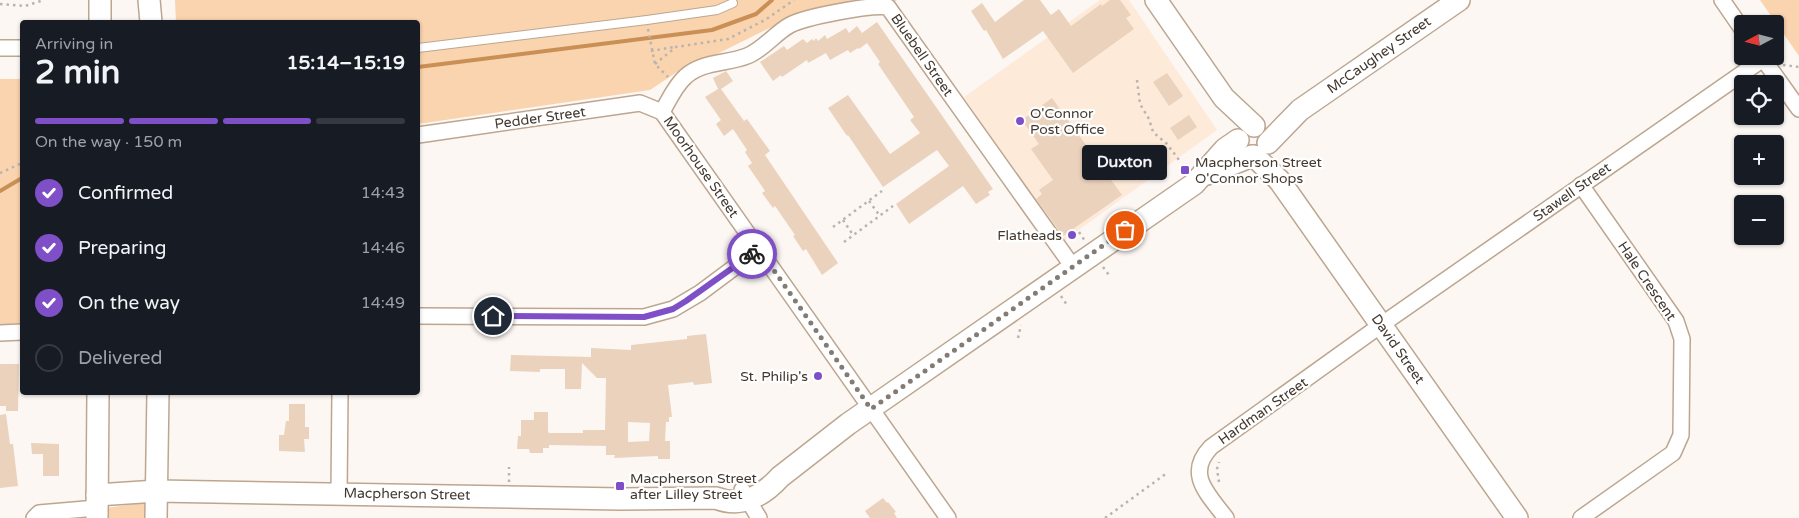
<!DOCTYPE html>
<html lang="en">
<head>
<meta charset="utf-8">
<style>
  body { margin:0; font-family:"Varela Round",sans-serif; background:#20242c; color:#f1f3f6; height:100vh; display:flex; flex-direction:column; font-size:19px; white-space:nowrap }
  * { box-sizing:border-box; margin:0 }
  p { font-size:16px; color:#9ea1a6 }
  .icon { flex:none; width:28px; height:28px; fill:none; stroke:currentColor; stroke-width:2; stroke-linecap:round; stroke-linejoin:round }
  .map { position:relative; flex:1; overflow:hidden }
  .drawer { position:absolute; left:20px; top:20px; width:400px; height:375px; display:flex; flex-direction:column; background:#171b24; border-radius:5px; box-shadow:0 1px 4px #0004 }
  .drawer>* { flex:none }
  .needle { width:32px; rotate:263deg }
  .fabs { position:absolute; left:1734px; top:15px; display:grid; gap:10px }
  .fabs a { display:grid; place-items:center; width:50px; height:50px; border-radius:5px; background:#171b24; box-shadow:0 1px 4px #0004; font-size:25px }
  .pin { position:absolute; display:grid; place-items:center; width:42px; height:42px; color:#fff; margin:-21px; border:2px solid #fff; border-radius:50%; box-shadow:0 1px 5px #0007 }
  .courier { position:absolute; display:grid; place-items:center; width:50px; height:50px; margin:-25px; border:4px solid #7f4fc7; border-radius:50%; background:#fff; color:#222; box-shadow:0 1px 6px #0007 }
  .bubble { position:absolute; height:35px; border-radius:5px; background:#171b24; box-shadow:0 1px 4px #0004; font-size:16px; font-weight:700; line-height:35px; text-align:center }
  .summary em { font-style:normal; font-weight:700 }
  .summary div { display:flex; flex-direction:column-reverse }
  .summary { display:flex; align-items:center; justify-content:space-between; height:85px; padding:0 15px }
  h1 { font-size:32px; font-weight:700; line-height:38px }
  .bar { display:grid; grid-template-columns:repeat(4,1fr); gap:8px 5px; align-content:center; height:60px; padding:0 15px }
  .bar i { height:6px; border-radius:4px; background:#363941 }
  .bar .on { background:#7f4fc7 }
  .bar p { grid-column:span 4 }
  ol { padding:0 15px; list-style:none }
  li { display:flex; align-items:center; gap:15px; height:55px }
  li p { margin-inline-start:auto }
  li .icon { padding:5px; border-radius:50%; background:#7f4fc7; color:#fff; stroke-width:4 }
  li:last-child { color:#9ea1a6 }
  li i { width:28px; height:28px; border:2px solid #363941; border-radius:50% }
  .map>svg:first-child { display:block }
</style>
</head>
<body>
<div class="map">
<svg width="1799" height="518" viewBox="0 0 1799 518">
  <rect width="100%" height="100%" fill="#fcf7f3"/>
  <path fill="#fdead9" d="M 1100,0 L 1129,0 L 1217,130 L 1062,242 L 964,97 Z"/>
  <g fill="#fad3af">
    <path d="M 175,0 L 897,0 L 894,2 L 882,1 L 800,13 L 715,55 L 677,72 L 650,90 L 418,124 L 418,22 L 176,22 Z"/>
    <path d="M 1760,0 L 1799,0 L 1799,56 Z"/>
    <path d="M 0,79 L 22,79 L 22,323 L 0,326 Z"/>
    <path d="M 143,503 L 145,504 L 146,518 L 106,518 L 106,508 Z"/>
  </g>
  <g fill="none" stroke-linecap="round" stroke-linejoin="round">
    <g stroke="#ca8f54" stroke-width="4">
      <path d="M 418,67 L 712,30 L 756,14 L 772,0"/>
      <path d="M 0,191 L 22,178"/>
    </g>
  </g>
  <g fill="#ebd2bc" fill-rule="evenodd">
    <path d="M 1024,0 L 1040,0 L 1051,15 L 1059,9 L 1071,26 L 1101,4 L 1102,6 L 1110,0 L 1120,0 L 1131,15 L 1126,18 L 1134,29 L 1073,73 L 1043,31 L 1003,59 L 986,30 L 984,31 L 971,11 L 982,3 L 995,22 Z"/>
    <path d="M 877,22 L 993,189 L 988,192 L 990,195 L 976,204 L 963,186 L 909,224 L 896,204 L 949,166 L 937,150 L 883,187 L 848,135 L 847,136 L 828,108 L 848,95 L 890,154 L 920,133 L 910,120 L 914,117 L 878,64 L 880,62 L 867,43 L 859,49 L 858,48 L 850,53 L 848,50 L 830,60 L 826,53 L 808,63 L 807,60 L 782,77 L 781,75 L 773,81 L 760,62 L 784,46 L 787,50 L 803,39 L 807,43 L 812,39 L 814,41 L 816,38 L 818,41 L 825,35 L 827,39 L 846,28 L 849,33 L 857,26 L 862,33 Z"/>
    <path d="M 726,71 L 733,81 L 721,89 L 744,121 L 747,119 L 770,151 L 765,155 L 838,263 L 822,275 L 806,249 L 803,251 L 793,236 L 795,235 L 775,206 L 773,208 L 762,193 L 765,191 L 748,166 L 752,163 L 745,152 L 747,150 L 733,129 L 724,136 L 716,124 L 721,120 L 705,97 L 718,89 L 713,78 Z"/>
    <path d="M 1167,73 L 1183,96 L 1169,106 L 1153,82 Z"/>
    <path d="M 1052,98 L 1122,195 L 1063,236 L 1036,199 L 1042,194 L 1039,190 L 1053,180 L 1031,149 L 1039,144 L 1022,120 Z"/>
    <path d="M 1189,115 L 1197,127 L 1178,140 L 1170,128 Z"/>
    <path d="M 706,334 L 712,383 L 694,385 L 693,382 L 668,385 L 672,417 L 669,417 L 669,422 L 666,422 L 665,441 L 670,441 L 670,459 L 658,459 L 658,456 L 614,458 L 615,455 L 606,455 L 606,446 L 549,445 L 549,448 L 543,448 L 543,453 L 530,453 L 529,449 L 517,449 L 518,436 L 521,436 L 521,420 L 534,420 L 534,412 L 548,412 L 548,431 L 549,433 L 583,433 L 583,430 L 605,430 L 606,378 L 597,378 L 582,363 L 581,389 L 565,389 L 565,369 L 540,369 L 540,372 L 510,371 L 511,355 L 591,357 L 591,348 L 631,350 L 631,345 L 687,339 L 687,336 ZM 628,422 L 650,423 L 649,441 L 628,442 Z"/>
    <path d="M 0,364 L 19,364 L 18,411 L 6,411 L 6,406 L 0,406 Z"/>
    <path d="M 289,404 L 305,404 L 305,427 L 309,427 L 309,439 L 304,439 L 305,452 L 279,451 L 279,435 L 284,435 L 286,421 L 289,421 Z"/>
    <path d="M 6,414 L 10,444 L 13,444 L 18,486 L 0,488 L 0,415 Z"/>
    <path d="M 31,443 L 59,444 L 59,476 L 43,476 L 43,454 L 32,454 Z"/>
    <path d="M 883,498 L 887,503 L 888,502 L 896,512 L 894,513 L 897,518 L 870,518 L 865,511 Z"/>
  </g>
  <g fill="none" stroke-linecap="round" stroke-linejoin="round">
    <g stroke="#bda690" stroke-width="10">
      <path id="lane" d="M 418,48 L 647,20 L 717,10 L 733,3"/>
    </g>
    <g stroke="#bda690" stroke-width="18">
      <g id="street">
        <path d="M 1722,0 L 1742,29"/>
        <path d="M 0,48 L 22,48"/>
        <path d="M 1761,56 L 1799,109"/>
        <path d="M 662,112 C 669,100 675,86 685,77 C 702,61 727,64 747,56 C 763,50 775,33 790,25 C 805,17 872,4 888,7 L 1073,267"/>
        <path d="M 418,135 L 640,103 L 662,112 L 948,518"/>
        <path d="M 418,316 L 644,317 L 673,309 L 700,293 L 759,249"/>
        <path d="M 0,333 L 22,332"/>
        <path d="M 742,490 L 759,518"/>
        <path d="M 339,493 L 340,392"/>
        <path d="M 34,518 L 39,513 L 97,508"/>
        <path d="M 1226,518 C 1208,494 1185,474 1211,447 L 1381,325 L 1763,59"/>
        <path d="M 1581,518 L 1673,453 L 1681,435 L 1682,339 L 1676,321 L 1581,185"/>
      </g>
    </g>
    <g stroke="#bda690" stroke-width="24">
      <g id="secondary">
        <path d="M 100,0 L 100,22"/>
        <path d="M 149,0 L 151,22"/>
        <path d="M 1156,0 L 1224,98 L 1254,126"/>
        <path d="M 1268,143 L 1300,110 L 1459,0"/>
        <path d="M 1254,156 L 1279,180 L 1517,518"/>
        <path d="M 1207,174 L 1252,156"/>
        <path d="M 97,495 L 157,491 L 621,499 L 716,498 C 741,508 763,496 780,477 L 848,424 L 1194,184 L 1225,149 L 1238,140"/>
        <path d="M 97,518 L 98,392"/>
        <path d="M 156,518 L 158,392"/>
      </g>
    </g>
    <g stroke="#bbb4ae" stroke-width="2.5" stroke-dasharray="2.5 4" stroke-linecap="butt">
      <path d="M 0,4 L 25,6 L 44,0"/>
      <path d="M 648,29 L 655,64 L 668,77"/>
      <path d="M 1739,50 L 1742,48"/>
      <path d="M 651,51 L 674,47"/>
      <path d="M 655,64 L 676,47 L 728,39 L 765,20 L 794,0"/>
      <path d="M 1783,65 L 1799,67"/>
      <path d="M 1137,80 L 1140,104 L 1149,119 L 1153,132 L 1167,144 L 1179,160"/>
      <path d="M 0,173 L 22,163"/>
      <path d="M 869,201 L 880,216"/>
      <path d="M 843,220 L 853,235"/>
      <path d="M 833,227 L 882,191"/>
      <path d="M 1079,232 L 1085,241"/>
      <path d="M 844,242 L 893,206"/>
      <path d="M 1103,267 L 1109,275"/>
      <path d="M 1061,296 L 1067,305"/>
      <path d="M 1018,338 L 1021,325"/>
      <path d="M 509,482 L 509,467"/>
      <path d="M 1219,482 L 1217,469 L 1219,462"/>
      <path d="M 1105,518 L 1167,473"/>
    </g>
    <use href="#lane" stroke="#fff" stroke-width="8"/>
    <use href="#street" stroke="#fff" stroke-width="15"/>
    <use href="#secondary" stroke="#fff" stroke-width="21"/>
  </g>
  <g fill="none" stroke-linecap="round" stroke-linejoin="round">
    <path stroke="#837b74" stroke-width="5" stroke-dasharray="0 9" d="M 752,254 L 759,249 L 871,409 L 1125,230"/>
    <path stroke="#7f4fc7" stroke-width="6" d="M 493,316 L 644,317 L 673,309 L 686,301 L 752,254"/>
  </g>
  <g fill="#7f4fc7" stroke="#fff" stroke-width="2">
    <circle cx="1020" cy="121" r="5"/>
    <rect x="1180" y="165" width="10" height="10" rx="2.5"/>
    <circle cx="1072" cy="235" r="5"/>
    <circle cx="818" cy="376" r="5"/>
    <rect x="615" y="481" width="10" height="10" rx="2.5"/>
  </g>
  <g text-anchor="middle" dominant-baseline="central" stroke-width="4.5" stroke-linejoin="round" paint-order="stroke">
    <g font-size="14" fill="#42382f" stroke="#fff">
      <text transform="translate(922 55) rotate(55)">Bluebell Street</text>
      <text transform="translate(1379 55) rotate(-35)">McCaughey Street</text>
      <text transform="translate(540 118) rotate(-8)">Pedder Street</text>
      <text transform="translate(701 167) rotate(55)">Moorhouse Street</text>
      <text transform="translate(1572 192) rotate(-35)">Stawell Street</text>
      <text transform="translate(1647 281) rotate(56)">Hale Crescent</text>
      <text transform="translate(1398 349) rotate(55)">David Street</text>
      <text transform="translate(1263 411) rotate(-35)">Hardman Street</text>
      <text transform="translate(407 494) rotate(1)">Macpherson Street</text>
    </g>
    <g font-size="14" fill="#42382f" stroke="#fff" text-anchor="start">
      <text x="1030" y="113">O'Connor<tspan x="1030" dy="16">Post Office</tspan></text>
      <text x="1195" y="162">Macpherson Street<tspan x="1195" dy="16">O'Connor Shops</tspan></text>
      <text x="1062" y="235" text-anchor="end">Flatheads</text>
      <text x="808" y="376" text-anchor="end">St. Philip's</text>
      <text x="630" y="478">Macpherson Street<tspan x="630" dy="16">after Lilley Street</tspan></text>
    </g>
  </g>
</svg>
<div class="fabs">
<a><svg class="needle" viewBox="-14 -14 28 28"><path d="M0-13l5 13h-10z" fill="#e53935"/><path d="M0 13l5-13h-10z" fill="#9ea1a6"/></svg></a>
<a><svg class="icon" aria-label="locate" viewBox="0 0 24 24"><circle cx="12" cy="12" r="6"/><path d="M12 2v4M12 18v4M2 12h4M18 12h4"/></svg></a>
<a>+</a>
<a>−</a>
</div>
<div class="pin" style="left:1125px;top:230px;background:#ea580c"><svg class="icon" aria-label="bag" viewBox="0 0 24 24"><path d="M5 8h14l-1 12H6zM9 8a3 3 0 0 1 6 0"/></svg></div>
<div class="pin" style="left:493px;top:316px;background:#1f2937"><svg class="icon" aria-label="home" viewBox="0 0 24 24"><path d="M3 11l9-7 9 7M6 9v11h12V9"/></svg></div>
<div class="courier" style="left:752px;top:254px"><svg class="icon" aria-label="bike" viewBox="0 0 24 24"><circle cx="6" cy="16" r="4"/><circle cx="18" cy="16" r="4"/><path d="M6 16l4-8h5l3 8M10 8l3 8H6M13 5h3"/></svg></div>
<div class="bubble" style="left:1082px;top:145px;width:85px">Duxton</div>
<section class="drawer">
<div class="summary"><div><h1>2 min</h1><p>Arriving in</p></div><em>15:14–15:19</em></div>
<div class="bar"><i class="on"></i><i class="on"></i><i class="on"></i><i></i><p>On the way · 150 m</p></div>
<ol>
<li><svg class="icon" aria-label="check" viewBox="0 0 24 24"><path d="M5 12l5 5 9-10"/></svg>Confirmed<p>14:43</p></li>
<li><svg class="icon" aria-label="check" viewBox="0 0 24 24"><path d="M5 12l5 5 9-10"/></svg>Preparing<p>14:46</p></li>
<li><svg class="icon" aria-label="check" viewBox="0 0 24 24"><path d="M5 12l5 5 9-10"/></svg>On the way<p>14:49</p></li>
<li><i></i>Delivered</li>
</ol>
</section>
</div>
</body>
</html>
